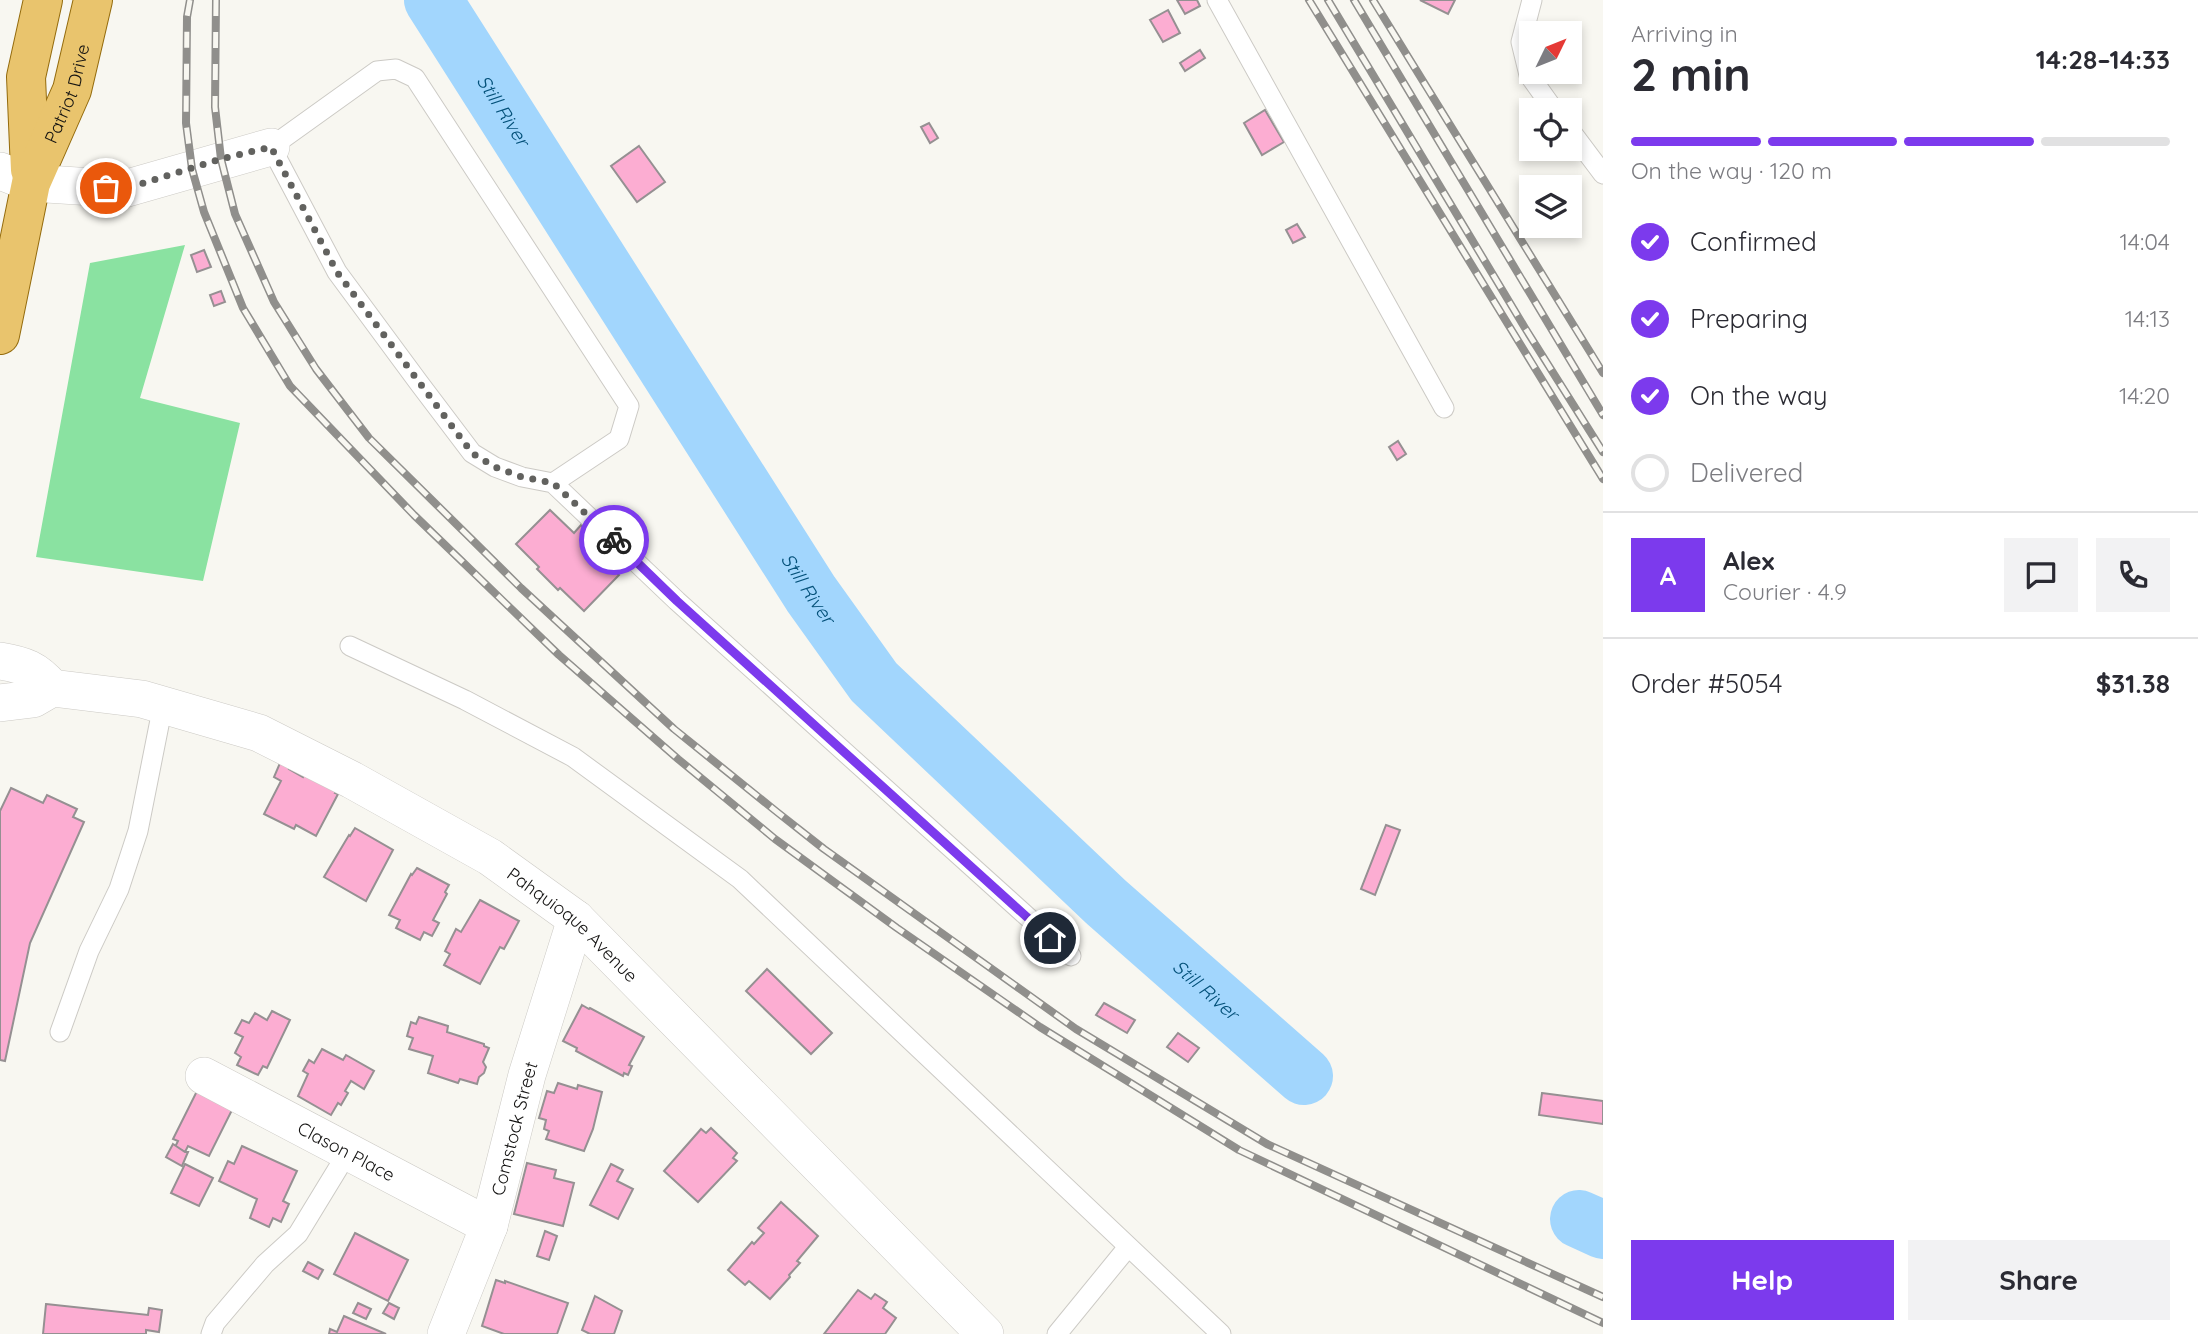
<!DOCTYPE html>
<html lang="en">
<head>
<meta charset="utf-8">
<style>
  body { margin:0; font-family:Quicksand,sans-serif; background:#f2f2f3; color:#2b2b33; height:100vh; display:flex; flex-direction:column; font-size:26px; white-space:nowrap }
  * { box-sizing:border-box; margin:0 }
  p { font-size:23px; color:#7c7c81 }
  .icon { flex:none; width:38px; height:38px; fill:none; stroke:currentColor; stroke-width:2; stroke-linecap:round; stroke-linejoin:round }
  .map { position:relative; flex:1; overflow:hidden }
  .details { display:flex; flex-direction:column; background:#fff; width:595px }
  .details>* { flex:none }
  .needle { width:46px; rotate:47deg }
  .fabs { position:absolute; left:1519px; top:21px; display:grid; gap:14px }
  .fabs a { display:grid; place-items:center; width:63px; height:63px; border-radius:0px; background:#fff; box-shadow:0 4px 10px #0003; font-size:35px }
  .pin { position:absolute; display:grid; place-items:center; width:60px; height:60px; color:#fff; margin:-30px; border:4px solid #fff; border-radius:50%; box-shadow:0 2px 7px #0007 }
  .courier { position:absolute; display:grid; place-items:center; width:70px; height:70px; margin:-35px; border:5px solid #7c3aed; border-radius:50%; background:#fff; color:#222; box-shadow:0 2px 9px #0007 }
  .head em { font-style:normal; font-weight:700 }
  .head div { display:flex; flex-direction:column-reverse }
  .head { display:flex; align-items:center; justify-content:space-between; height:119px; padding:0 28px }
  h1 { font-size:46px; font-weight:700; line-height:52px }
  .bar { display:grid; grid-template-columns:repeat(4,1fr); gap:10px 7px; align-content:center; height:84px; padding:0 28px }
  .bar i { height:9px; border-radius:5px; background:#e1e1e2 }
  .bar .active { background:#7c3aed }
  .bar p { grid-column:span 4 }
  .line { display:flex; align-items:center; gap:18px; padding:0 28px; border-top:2px solid #e1e1e2 }
  .line div { flex:1 }
  .round { display:grid; place-items:center; flex:none; width:74px; height:74px; border-radius:0px; background:#f2f2f3 }
  ol { padding:0 28px; list-style:none }
  li { display:flex; align-items:center; gap:21px; height:77px }
  li p { margin-inline-start:auto }
  li .icon { padding:7px; border-radius:50%; background:#7c3aed; color:#fff; stroke-width:4 }
  li:last-child { color:#7c7c81 }
  li i { width:38px; height:38px; border:4px solid #e1e1e2; border-radius:50% }
  .primary-button { display:flex; gap:14px; margin-top:auto; padding:14px 28px }
  .primary-button a { flex:1; height:80px; border-radius:0px; background:#7c3aed; color:#fff; font-size:28px; font-weight:700; line-height:80px; text-align:center }
  .primary-button a+a { background:#f2f2f3; color:#2b2b33 }
  main { display:flex; flex:1; min-height:0 }
  .map>svg:first-child { display:block }
</style>
</head>
<body>
<main>
<div class="map">
<svg width="1603" height="1334" viewBox="0 0 1603 1334">
  <rect width="100%" height="100%" fill="#f8f7f1"/>
  <path fill="#8ae2a1" d="M 185,245 L 140,398 L 240,423 L 203,581 L 36,557 L 90,263 Z"/>
  <g fill="none" stroke-linecap="round" stroke-linejoin="round">
    <g stroke="#a2d6fd" stroke-width="58">
      <path id="s1" d="M 433,0 L 811,594 L 874,682 L 1106,902 L 1304,1076"/>
      <path d="M 1579,1219 L 1603,1230"/>
    </g>
  </g>
  <g fill="#fcadd2" stroke="#959092" stroke-width="2">
    <path d="M 1177,0 L 1197,0 L 1200,6 L 1185,14 Z"/>
    <path d="M 1420,0 L 1455,0 L 1448,14 Z"/>
    <path d="M 1168,10 L 1180,33 L 1163,42 L 1150,20 Z"/>
    <path d="M 1200,50 L 1205,58 L 1185,71 L 1180,63 Z"/>
    <path d="M 1265,110 L 1284,142 L 1262,155 L 1244,123 Z"/>
    <path d="M 929,123 L 938,138 L 930,143 L 921,127 Z"/>
    <path d="M 639,146 L 665,182 L 637,202 L 611,166 Z"/>
    <path d="M 1297,224 L 1305,237 L 1293,243 L 1286,230 Z"/>
    <path d="M 204,250 L 211,267 L 197,272 L 191,255 Z"/>
    <path d="M 221,291 L 225,302 L 214,306 L 210,295 Z"/>
    <path d="M 1398,441 L 1406,454 L 1397,460 L 1389,447 Z"/>
    <path d="M 550,510 L 574,533 L 581,525 L 602,546 L 596,553 L 619,575 L 584,611 L 560,588 L 558,590 L 537,569 L 539,567 L 516,544 Z"/>
    <path d="M 283,756 L 293,761 L 289,769 L 303,777 L 307,769 L 339,786 L 335,793 L 338,794 L 316,836 L 296,825 L 294,829 L 264,814 L 281,781 L 274,777 Z"/>
    <path d="M 11,788 L 43,803 L 47,795 L 77,809 L 73,817 L 84,822 L 30,943 L 5,1061 L 0,1060 L 0,811 Z"/>
    <path d="M 1386,825 L 1400,830 L 1375,895 L 1361,889 Z"/>
    <path d="M 355,828 L 393,850 L 366,901 L 324,877 L 349,835 L 350,836 Z"/>
    <path d="M 417,868 L 449,885 L 445,892 L 447,894 L 433,920 L 439,923 L 432,936 L 424,932 L 420,940 L 396,928 L 400,920 L 389,915 L 411,874 L 412,875 Z"/>
    <path d="M 480,900 L 519,921 L 504,949 L 500,947 L 480,984 L 444,965 L 450,954 L 445,951 L 456,929 L 461,932 Z"/>
    <path d="M 767,969 L 832,1033 L 811,1054 L 746,991 Z"/>
    <path d="M 1104,1003 L 1135,1020 L 1127,1033 L 1096,1015 Z"/>
    <path d="M 582,1005 L 589,1009 L 590,1008 L 644,1037 L 629,1065 L 632,1066 L 628,1075 L 624,1073 L 623,1076 L 576,1051 L 577,1048 L 563,1041 Z"/>
    <path d="M 272,1011 L 290,1020 L 267,1068 L 263,1066 L 258,1075 L 237,1065 L 241,1057 L 235,1053 L 243,1037 L 235,1033 L 242,1020 L 249,1023 L 255,1013 L 267,1020 Z"/>
    <path d="M 419,1017 L 448,1026 L 447,1032 L 484,1044 L 484,1046 L 489,1048 L 483,1062 L 486,1067 L 484,1073 L 479,1077 L 477,1084 L 460,1079 L 458,1083 L 428,1073 L 433,1056 L 409,1049 L 413,1038 L 407,1036 L 411,1022 L 416,1024 Z"/>
    <path d="M 1178,1033 L 1199,1048 L 1188,1062 L 1167,1047 Z"/>
    <path d="M 322,1049 L 343,1060 L 346,1055 L 374,1071 L 364,1089 L 351,1081 L 345,1091 L 348,1093 L 341,1105 L 338,1103 L 331,1115 L 298,1096 L 308,1074 L 303,1071 L 309,1060 L 314,1063 Z"/>
    <path d="M 558,1083 L 577,1089 L 578,1085 L 602,1092 L 593,1129 L 584,1151 L 546,1139 L 549,1131 L 544,1129 L 546,1120 L 539,1118 L 547,1091 L 554,1093 Z"/>
    <path d="M 197,1091 L 233,1108 L 209,1156 L 188,1146 L 185,1152 L 175,1147 L 178,1141 L 173,1139 Z"/>
    <path d="M 1542,1093 L 1603,1101 L 1603,1124 L 1539,1115 Z"/>
    <path d="M 711,1128 L 737,1153 L 733,1158 L 737,1161 L 698,1202 L 664,1171 L 701,1129 L 706,1133 Z"/>
    <path d="M 173,1144 L 185,1152 L 188,1152 L 182,1166 L 166,1157 Z"/>
    <path d="M 242,1146 L 297,1171 L 283,1201 L 289,1204 L 281,1222 L 273,1218 L 269,1227 L 250,1218 L 257,1199 L 219,1181 L 228,1161 L 234,1164 Z"/>
    <path d="M 527,1163 L 556,1170 L 554,1178 L 574,1183 L 563,1226 L 514,1214 Z"/>
    <path d="M 185,1164 L 213,1178 L 199,1206 L 171,1193 Z"/>
    <path d="M 611,1164 L 623,1170 L 617,1181 L 633,1189 L 618,1219 L 590,1205 Z"/>
    <path d="M 781,1202 L 818,1236 L 797,1261 L 800,1263 L 789,1275 L 790,1277 L 770,1299 L 749,1281 L 745,1285 L 728,1270 L 752,1242 L 754,1244 L 764,1233 L 758,1228 Z"/>
    <path d="M 545,1231 L 557,1236 L 549,1260 L 537,1256 Z"/>
    <path d="M 355,1233 L 408,1260 L 388,1301 L 334,1274 Z"/>
    <path d="M 308,1262 L 323,1270 L 318,1279 L 303,1271 Z"/>
    <path d="M 496,1280 L 505,1283 L 505,1281 L 568,1303 L 557,1334 L 504,1334 L 482,1326 Z"/>
    <path d="M 858,1290 L 871,1299 L 875,1294 L 887,1302 L 883,1308 L 896,1318 L 885,1334 L 824,1334 Z"/>
    <path d="M 595,1296 L 622,1311 L 614,1334 L 590,1334 L 582,1330 Z"/>
    <path d="M 358,1303 L 371,1309 L 366,1319 L 353,1313 Z"/>
    <path d="M 389,1303 L 399,1308 L 394,1319 L 383,1313 Z"/>
    <path d="M 46,1304 L 148,1315 L 149,1308 L 162,1310 L 159,1332 L 146,1330 L 146,1334 L 43,1334 Z"/>
    <path d="M 344,1316 L 353,1320 L 386,1334 L 329,1334 L 330,1329 L 337,1332 Z"/>
  </g>
  <g fill="none" stroke-linecap="round" stroke-linejoin="round">
    <g stroke="#cccac5" stroke-width="21">
      <g id="lane">
        <path d="M 1217,0 L 1444,408"/>
        <path d="M 1532,0 L 1521,42 L 1529,75 L 1554,110"/>
        <path d="M 1570,130 L 1603,174"/>
        <path d="M 553,483 L 619,439 L 629,406 L 415,78 L 396,69 L 377,71 L 271,147 L 337,272 L 419,383 L 472,453 L 495,467 L 522,477 L 553,483 L 677,601 L 1071,956"/>
        <path d="M 350,646 L 465,700 L 573,757 L 740,879 L 1221,1334"/>
        <path d="M 60,1032 L 89,951 L 119,889 L 138,831 L 163,705"/>
        <path d="M 211,1334 L 215,1323 L 265,1264 L 298,1234 L 348,1152"/>
        <path d="M 1057,1334 L 1128,1247"/>
      </g>
    </g>
    <g stroke="#cccac5" stroke-width="38">
      <g id="street">
        <path d="M 0,171 L 31,183 L 124,189 L 271,147"/>
        <path d="M 0,661 C 24,665 36,669 52,688"/>
        <path id="s2" d="M 0,703 L 33,699 L 52,688 L 142,699 L 259,733 L 352,780 L 490,857 L 576,919 L 985,1334"/>
        <path id="s3" d="M 204,1076 L 489,1226"/>
        <path id="s4" d="M 446,1334 L 489,1226 L 527,1075 L 576,919"/>
      </g>
    </g>
    <g stroke="#946b0d" stroke-width="40">
      <g id="primary">
        <path d="M 30,170 L 26,77 L 43,0"/>
        <path id="s5" d="M 0,335 L 31,183 L 72,90 L 93,0"/>
      </g>
    </g>
    <use href="#lane" stroke="#fff" stroke-width="19"/>
    <use href="#street" stroke="#fff" stroke-width="37"/>
    <use href="#primary" stroke="#e9c46d" stroke-width="38"/>
    <g stroke="#908f8c" stroke-width="8">
      <g id="rail">
        <path d="M 190,0 L 187,17 L 186,123 L 192,169 L 204,212 L 243,308 L 290,386 L 414,515 L 559,655 L 678,759 L 775,839 L 897,928 L 1040,1027 L 1239,1150 L 1603,1323"/>
        <path d="M 216,0 L 215,107 L 221,159 L 235,214 L 274,302 L 316,369 L 369,438 L 521,588 L 674,729 L 777,812 L 824,849 L 1076,1029 L 1267,1144 L 1603,1297"/>
        <path d="M 1309,0 L 1603,479"/>
        <path d="M 1328,0 L 1525,328 L 1603,452"/>
        <path d="M 1354,0 L 1603,415"/>
        <path d="M 1373,0 L 1603,373"/>
      </g>
    </g>
    <use href="#rail" stroke="#f8f7f1" stroke-width="5" stroke-dasharray="16" stroke-linecap="butt"/>
  </g>
  <g fill="none" stroke-linecap="round" stroke-linejoin="round">
    <path stroke="#62625f" stroke-width="7" stroke-dasharray="0 12.6" d="M 106,188 L 124,189 L 221,159 L 271,147 L 337,272 L 472,453 L 495,467 L 522,477 L 553,483 L 614,540"/>
    <path stroke="#7c3aed" stroke-width="9" d="M 614,540 L 677,601 L 1050,938"/>
  </g>
  <g text-anchor="middle" dominant-baseline="central" stroke-width="5" stroke-linejoin="round" paint-order="stroke">
    <g font-size="18" fill="#121110" stroke="#f8f7f1">
      <text stroke="none"><textPath href="#s5" startOffset="252">Patriot Drive</textPath></text>
      <text stroke="none"><textPath href="#s2" startOffset="637">Pahquioque Avenue</textPath></text>
      <text stroke="none"><textPath href="#s4" startOffset="217">Comstock Street</textPath></text>
      <text stroke="none"><textPath href="#s3" startOffset="161">Clason Place</textPath></text>
    </g>
    <g font-size="19" font-style="italic" fill="#04517a" stroke="#f8f7f1">
      <text stroke="none"><textPath href="#s1" startOffset="131">Still River</textPath></text>
      <text stroke="none"><textPath href="#s1" startOffset="698">Still River</textPath></text>
      <text stroke="none"><textPath href="#s1" startOffset="1265">Still River</textPath></text>
    </g>
  </g>
</svg>
<div class="fabs">
<a><svg class="needle" viewBox="-14 -14 28 28"><path d="M0-13l5 13h-10z" fill="#e53935"/><path d="M0 13l5-13h-10z" fill="#7c7c81"/></svg></a>
<a><svg class="icon" aria-label="locate" viewBox="0 0 24 24"><circle cx="12" cy="12" r="6"/><path d="M12 2v4M12 18v4M2 12h4M18 12h4"/></svg></a>
<a><svg class="icon" aria-label="layers" viewBox="0 0 24 24"><path d="M12 4l9 5-9 5-9-5zM3 14l9 5 9-5"/></svg></a>
</div>
<div class="pin" style="left:106px;top:188px;background:#ea580c"><svg class="icon" aria-label="bag" viewBox="0 0 24 24"><path d="M5 8h14l-1 12H6zM9 8a3 3 0 0 1 6 0"/></svg></div>
<div class="pin" style="left:1050px;top:938px;background:#1f2937"><svg class="icon" aria-label="home" viewBox="0 0 24 24"><path d="M3 11l9-7 9 7M6 9v11h12V9"/></svg></div>
<div class="courier" style="left:614px;top:540px"><svg class="icon" aria-label="bike" viewBox="0 0 24 24"><circle cx="6" cy="16" r="4"/><circle cx="18" cy="16" r="4"/><path d="M6 16l4-8h5l3 8M10 8l3 8H6M13 5h3"/></svg></div>
</div>
<section class="details">
<div class="head"><div><h1>2 min</h1><p>Arriving in</p></div><em>14:28–14:33</em></div>
<div class="bar"><i class="active"></i><i class="active"></i><i class="active"></i><i></i><p>On the way · 120 m</p></div>
<ol>
<li><svg class="icon" aria-label="check" viewBox="0 0 24 24"><path d="M5 12l5 5 9-10"/></svg>Confirmed<p>14:04</p></li>
<li><svg class="icon" aria-label="check" viewBox="0 0 24 24"><path d="M5 12l5 5 9-10"/></svg>Preparing<p>14:13</p></li>
<li><svg class="icon" aria-label="check" viewBox="0 0 24 24"><path d="M5 12l5 5 9-10"/></svg>On the way<p>14:20</p></li>
<li><i></i>Delivered</li>
</ol>
<div class="line" style="height:126px"><b class="round" style="background:#7c3aed;color:#fff">A</b><div><b>Alex</b><p>Courier · 4.9</p></div><a class="round"><svg class="icon" aria-label="chat" viewBox="0 0 24 24"><path d="M4 5h16v11H9l-5 4z"/></svg></a><a class="round"><svg class="icon" aria-label="phone" viewBox="0 0 24 24"><path d="M5 4h4l2 5-3 2q2 4 5 5l2-3 5 2v4C11 20 4 13 5 4z"/></svg></a></div>
<div class="line" style="height:91px"><div>Order #5054</div><b>$31.38</b></div>
<div class="primary-button"><a>Help</a><a>Share</a></div>
</section>
</main>
</body>
</html>
